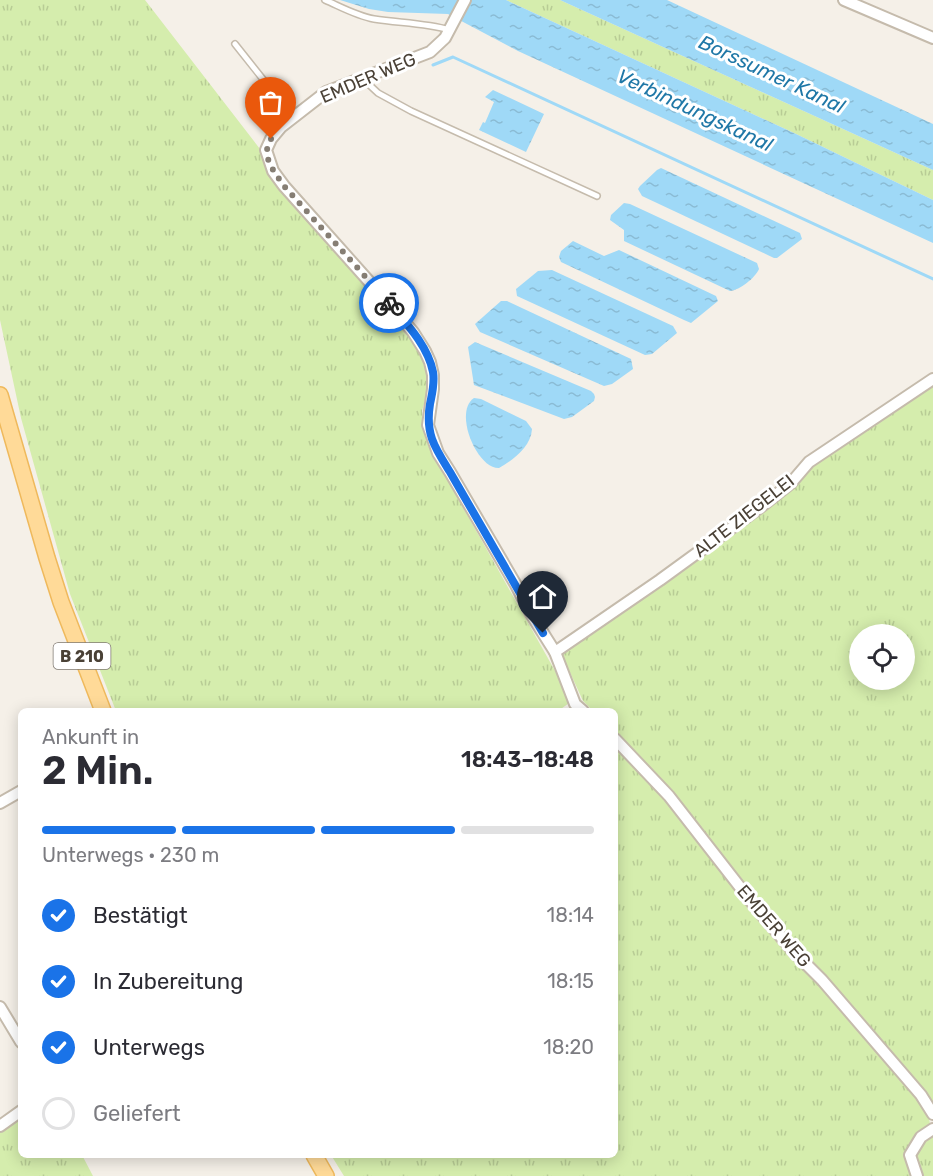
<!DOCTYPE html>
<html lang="de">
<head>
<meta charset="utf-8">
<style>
  body { margin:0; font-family:Rubik,sans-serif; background:#f7f7f7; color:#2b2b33; height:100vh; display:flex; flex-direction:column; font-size:22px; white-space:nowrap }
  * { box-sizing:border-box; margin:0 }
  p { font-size:20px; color:#7c7c81 }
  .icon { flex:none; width:33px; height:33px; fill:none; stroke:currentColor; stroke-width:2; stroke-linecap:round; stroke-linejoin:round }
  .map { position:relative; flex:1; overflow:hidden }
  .sheet { position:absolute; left:18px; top:708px; width:600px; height:450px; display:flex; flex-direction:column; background:#fff; border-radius:9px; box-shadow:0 3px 15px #0003 }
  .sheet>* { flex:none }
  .controls { position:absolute; left:849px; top:624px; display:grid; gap:12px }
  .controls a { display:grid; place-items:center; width:66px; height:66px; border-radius:50%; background:#fff; box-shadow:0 3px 15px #0003; font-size:30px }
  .pin { position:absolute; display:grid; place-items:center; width:51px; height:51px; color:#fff; margin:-62px -26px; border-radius:50% 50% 50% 0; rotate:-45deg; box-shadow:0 0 6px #0007 }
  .pin .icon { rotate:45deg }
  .courier { position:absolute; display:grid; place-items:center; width:60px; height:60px; margin:-30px; border:4px solid #1a73e8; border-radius:50%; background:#fff; color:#222; box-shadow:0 2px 8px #0007 }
  .overview em { font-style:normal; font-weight:600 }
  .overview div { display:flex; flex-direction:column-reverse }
  .overview { display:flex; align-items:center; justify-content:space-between; height:102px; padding:0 24px }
  h1 { font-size:39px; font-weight:600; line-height:45px }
  .bar { display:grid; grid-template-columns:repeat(4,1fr); gap:9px 6px; align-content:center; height:72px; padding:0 24px }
  .bar i { height:8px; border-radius:4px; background:#e1e1e2 }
  .bar .selected { background:#1a73e8 }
  .bar p { grid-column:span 4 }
  ol { padding:0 24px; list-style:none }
  li { display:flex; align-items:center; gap:18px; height:66px }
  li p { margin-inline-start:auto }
  li .icon { padding:6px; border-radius:50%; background:#1a73e8; color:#fff; stroke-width:4 }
  li:last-child { color:#7c7c81 }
  li i { width:33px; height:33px; border:3px solid #e1e1e2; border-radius:50% }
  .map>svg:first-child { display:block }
</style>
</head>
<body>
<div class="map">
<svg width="933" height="1176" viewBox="0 0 933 1176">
  <defs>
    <pattern id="grass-tufts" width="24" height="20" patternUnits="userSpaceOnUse" patternTransform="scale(1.5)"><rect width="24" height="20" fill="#d5edad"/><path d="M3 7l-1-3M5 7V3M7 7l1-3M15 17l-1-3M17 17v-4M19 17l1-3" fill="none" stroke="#b8cc95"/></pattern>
    <pattern id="water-ripples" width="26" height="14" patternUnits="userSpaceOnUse" patternTransform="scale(1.5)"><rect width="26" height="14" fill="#9fd9f7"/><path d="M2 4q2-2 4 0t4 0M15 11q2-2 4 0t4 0" fill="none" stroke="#8abbd4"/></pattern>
  </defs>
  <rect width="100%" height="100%" fill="#f5f0e8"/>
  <g fill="url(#grass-tufts)" fill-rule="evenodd">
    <path d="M 0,0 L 145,0 L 260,149 L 268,171 L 421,352 L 427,371 L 428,390 L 422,411 L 425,436 L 429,447 L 572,701 L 558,711 L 116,711 L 70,594 L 21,418 L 0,320 Z"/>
    <path d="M 506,0 L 560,0 L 933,170 L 933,200 L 794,133 Z"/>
    <path d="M 933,384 L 933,1104 L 825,976 L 796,947 L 760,906 L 673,793 L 640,757 L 615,732 L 615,711 L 593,711 L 583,701 L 562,655 L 794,487 L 812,465 ZM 860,634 L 904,634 L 904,680 L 860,680 Z"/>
    <path d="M 615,748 L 666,797 L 819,984 L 928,1112 L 930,1124 L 918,1136 L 933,1129 L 933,1176 L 344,1176 L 331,1155 L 615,1155 Z"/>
    <path d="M 21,1112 L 21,1155 L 82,1155 L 93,1176 L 0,1176 L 0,1127 Z"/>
  </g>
  <g fill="url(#water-ripples)">
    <path d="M 340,0 L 506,0 L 794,133 L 933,200 L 933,243 L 518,51 L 448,14 L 388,12 L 369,9 Z"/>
    <path d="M 560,0 L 667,0 L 933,124 L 933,170 Z"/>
    <path d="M 493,90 L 544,114 L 526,152 L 479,130 L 483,122 L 485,123 L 494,102 L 485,97 Z"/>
    <path d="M 661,168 L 800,233 L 802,239 L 777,258 L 774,258 L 642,196 L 638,189 L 640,186 L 657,170 Z"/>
    <path d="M 624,203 L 630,204 L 757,263 L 759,269 C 755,278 740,290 730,291 L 624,241 L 624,230 L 610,220 L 611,215 Z"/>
    <path d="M 573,241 L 604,256 L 619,250 L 716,296 L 718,301 L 691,323 L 684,320 L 561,262 L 559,257 L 561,251 Z"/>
    <path d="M 552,270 L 673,326 L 677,333 L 652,354 L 645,355 L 517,296 L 516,289 L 538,271 Z"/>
    <path d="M 501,301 L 507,301 L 631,359 L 633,369 L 612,384 L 604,386 L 480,332 L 475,324 Z"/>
    <path d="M 475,342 L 591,391 L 594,394 L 595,397 L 594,401 L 572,417 L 564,419 L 474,385 L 468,347 Z"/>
    <path d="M 474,398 L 481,399 L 526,421 L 532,429 C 531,447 513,460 499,468 C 477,469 453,412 474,398 Z"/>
  </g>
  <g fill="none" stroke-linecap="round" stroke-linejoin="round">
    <path stroke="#9fd9f7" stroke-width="3" d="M 433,65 L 453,57 L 933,279"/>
    <g stroke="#c5bbac" stroke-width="8">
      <g id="service">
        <path d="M 325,0 C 341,7 357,16 374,19 C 400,23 425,23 450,30"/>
        <path d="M 235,44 L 293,117"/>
        <path d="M 362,78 L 378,93 L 411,111 L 597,196"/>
      </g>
    </g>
    <g stroke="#c5bbac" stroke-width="14">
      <g id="minor">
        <path d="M 465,0 L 445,38 L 430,52 L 326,92 L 281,127 L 271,139 L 266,150 L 273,171 L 284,186 L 390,305 L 413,332 L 425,351 L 430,362 L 433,375 L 433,389 L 428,425 L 438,453 L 450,472 L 516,585 L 531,614 L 555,652 L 575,704 L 583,711"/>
        <path d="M 844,0 L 933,38"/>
        <path d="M 555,652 L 660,580 L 763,505 L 791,483 L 809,462 L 933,379"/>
        <path d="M 615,739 L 669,796 L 757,909 L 793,951 L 822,980 L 921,1095 L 933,1114"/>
        <path d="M 0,803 L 21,791"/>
        <path d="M 0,1007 L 21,1042"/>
        <path d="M 0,1126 L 21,1111"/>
        <path d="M 917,1176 L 910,1155 L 921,1137 L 933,1129"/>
      </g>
    </g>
    <g stroke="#efb95c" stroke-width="18">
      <g id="primary">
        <path d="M 0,395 L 47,558 L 61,602 L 103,711"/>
        <path d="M 314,1155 L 326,1176"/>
      </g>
    </g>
    <use href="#service" stroke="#fff" stroke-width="5"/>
    <use href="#minor" stroke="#fff" stroke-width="10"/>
    <use href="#primary" stroke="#ffda98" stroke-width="15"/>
  </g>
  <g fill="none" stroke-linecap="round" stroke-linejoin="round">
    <path stroke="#867e74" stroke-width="6" stroke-dasharray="0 10.8" d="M 271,139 C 260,156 274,171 284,186 L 389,303"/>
    <path stroke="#1a73e8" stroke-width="8" d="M 389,303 C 406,323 428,346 433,372 C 435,383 432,394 430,404 C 425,434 435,448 450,472 L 543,633"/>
  </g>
  <g text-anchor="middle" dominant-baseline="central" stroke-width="6" stroke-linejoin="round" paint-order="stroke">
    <rect fill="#fff" stroke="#807a72" stroke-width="1.5" x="53.5" y="643" width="57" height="26" rx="4.5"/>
    <g font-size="16" font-weight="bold" fill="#4a4136">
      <text x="82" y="656">B 210</text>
    </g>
    <g font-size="18" fill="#4a4136" stroke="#fff">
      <text transform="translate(368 78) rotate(-23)">EMDER WEG</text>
      <text transform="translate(744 516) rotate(-38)">ALTE ZIEGELEI</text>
      <text transform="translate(774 926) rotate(49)">EMDER WEG</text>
    </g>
    <g font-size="20" font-style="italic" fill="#2078a7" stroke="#fff">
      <text transform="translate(772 74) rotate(25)">Borssumer Kanal</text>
      <text transform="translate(695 110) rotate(25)">Verbindungskanal</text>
    </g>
  </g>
</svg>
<div class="controls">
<a><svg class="icon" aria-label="locate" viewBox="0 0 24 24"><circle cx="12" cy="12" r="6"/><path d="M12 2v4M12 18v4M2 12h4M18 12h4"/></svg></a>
</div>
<div class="pin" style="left:271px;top:139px;background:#ea580c"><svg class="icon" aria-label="bag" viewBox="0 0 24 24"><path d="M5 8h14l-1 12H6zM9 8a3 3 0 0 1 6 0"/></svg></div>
<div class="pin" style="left:543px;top:633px;background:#1f2937"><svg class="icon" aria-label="home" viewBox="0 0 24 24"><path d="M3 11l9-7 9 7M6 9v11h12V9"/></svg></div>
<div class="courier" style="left:389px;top:303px"><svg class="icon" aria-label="bike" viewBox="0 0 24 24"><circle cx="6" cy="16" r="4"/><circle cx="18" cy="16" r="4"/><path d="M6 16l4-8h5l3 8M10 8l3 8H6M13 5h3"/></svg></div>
<section class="sheet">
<div class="overview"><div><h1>2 Min.</h1><p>Ankunft in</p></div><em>18:43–18:48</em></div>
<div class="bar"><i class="selected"></i><i class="selected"></i><i class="selected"></i><i></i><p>Unterwegs · 230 m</p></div>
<ol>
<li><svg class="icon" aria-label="check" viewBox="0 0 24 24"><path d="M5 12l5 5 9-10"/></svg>Bestätigt<p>18:14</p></li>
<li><svg class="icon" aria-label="check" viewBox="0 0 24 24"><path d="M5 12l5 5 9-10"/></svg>In Zubereitung<p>18:15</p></li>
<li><svg class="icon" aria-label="check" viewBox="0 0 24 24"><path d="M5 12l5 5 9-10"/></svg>Unterwegs<p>18:20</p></li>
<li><i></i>Geliefert</li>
</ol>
</section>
</div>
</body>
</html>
